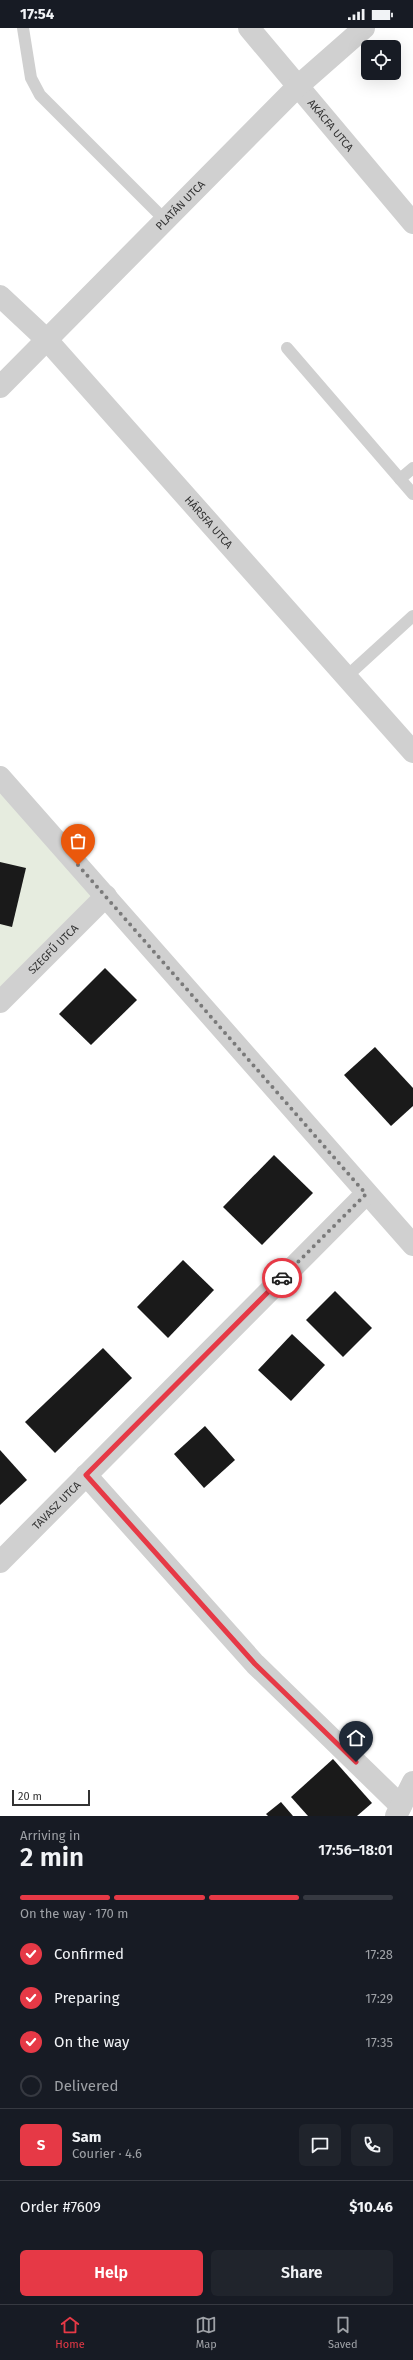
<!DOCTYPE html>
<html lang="en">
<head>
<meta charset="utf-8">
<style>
  body { margin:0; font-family:"Fira Sans",sans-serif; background:#20242c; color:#f1f3f6; height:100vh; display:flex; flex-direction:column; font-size:15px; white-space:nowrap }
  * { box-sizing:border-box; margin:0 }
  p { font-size:13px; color:#9ea1a6 }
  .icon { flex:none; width:22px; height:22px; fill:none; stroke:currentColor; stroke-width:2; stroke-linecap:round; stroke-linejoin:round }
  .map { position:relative; height:1788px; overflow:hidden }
  .sheet { display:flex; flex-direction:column; background:#171b24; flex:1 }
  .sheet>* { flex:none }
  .fabs { position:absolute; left:361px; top:12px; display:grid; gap:8px }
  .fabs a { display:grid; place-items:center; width:40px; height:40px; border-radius:6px; background:#171b24; box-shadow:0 4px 16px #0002; font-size:20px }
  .scale { position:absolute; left:12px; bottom:10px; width:78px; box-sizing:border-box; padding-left:4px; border:2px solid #333; border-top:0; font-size:11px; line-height:14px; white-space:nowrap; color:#333; -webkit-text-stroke:3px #fff; paint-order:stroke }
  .pin { position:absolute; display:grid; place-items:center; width:34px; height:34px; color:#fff; margin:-41px -17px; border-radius:50% 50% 50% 0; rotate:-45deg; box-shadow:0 0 4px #0007 }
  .pin .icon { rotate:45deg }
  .courier { position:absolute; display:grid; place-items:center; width:40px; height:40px; margin:-20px; border:3px solid #e63946; border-radius:50%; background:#fff; color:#222; box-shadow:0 1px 5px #0007 }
  .head em { font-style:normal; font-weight:600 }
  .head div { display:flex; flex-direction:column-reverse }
  .head { display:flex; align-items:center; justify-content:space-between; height:68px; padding:0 20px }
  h1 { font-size:26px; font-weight:600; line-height:30px }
  .bar { display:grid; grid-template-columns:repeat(4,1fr); gap:6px 4px; align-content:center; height:48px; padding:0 20px }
  .bar i { height:5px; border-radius:3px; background:#363941 }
  .bar .active { background:#e63946 }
  .bar p { grid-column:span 4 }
  .line { display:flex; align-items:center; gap:10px; padding:0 20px; border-top:1px solid #363941 }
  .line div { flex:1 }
  .round { display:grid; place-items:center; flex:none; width:42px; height:42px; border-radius:6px; background:#20242c }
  ol { padding:0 20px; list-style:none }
  li { display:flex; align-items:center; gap:12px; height:44px }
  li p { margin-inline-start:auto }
  li .icon { padding:4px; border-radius:50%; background:#e63946; color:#fff; stroke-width:4 }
  li:last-child { color:#9ea1a6 }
  li i { width:22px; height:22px; border:2px solid #363941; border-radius:50% }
  .cta { display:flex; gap:8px; margin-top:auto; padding:8px 20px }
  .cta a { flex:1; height:46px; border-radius:6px; background:#e63946; color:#fff; font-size:16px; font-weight:600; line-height:46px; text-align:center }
  .cta a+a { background:#20242c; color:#f1f3f6 }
  .status { display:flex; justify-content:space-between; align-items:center; height:28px; padding:0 20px; background:#171b24; direction:ltr }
  .status svg { height:11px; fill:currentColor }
  .tabs { display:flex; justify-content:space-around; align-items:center; height:56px; border-top:1px solid #363941; background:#171b24; font-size:11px; color:#9ea1a6 }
  .tabs a { display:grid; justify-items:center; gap:2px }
  .tabs .active { color:#e63946 }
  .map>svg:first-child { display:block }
</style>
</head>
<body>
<div class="status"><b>17:54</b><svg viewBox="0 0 49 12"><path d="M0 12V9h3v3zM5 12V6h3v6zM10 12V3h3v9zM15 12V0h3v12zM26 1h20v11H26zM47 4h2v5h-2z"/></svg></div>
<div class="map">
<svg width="413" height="1788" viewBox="0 0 413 1788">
  <rect width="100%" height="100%" fill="#fff"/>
  <path fill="#e6ecdf" d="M 0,750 L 105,868 L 0,974 Z"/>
  <g fill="#1a1a1a">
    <path d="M 0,834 L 26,840 L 12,899 L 0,896 Z"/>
    <path d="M 105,940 L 137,972 L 91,1017 L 59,986 Z"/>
    <path d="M 375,1019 L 413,1060 L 413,1078 L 391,1098 L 344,1047 Z"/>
    <path d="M 274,1127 L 313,1165 L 262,1217 L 223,1179 Z"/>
    <path d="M 183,1232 L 214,1262 L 168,1310 L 137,1279 Z"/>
    <path d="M 335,1263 L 372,1300 L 343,1329 L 306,1292 Z"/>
    <path d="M 292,1306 L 325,1337 L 291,1373 L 258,1342 Z"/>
    <path d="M 103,1320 L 132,1350 L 55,1425 L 25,1394 Z"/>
    <path d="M 205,1398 L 235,1432 L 204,1460 L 174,1426 Z"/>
    <path d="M 0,1422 L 27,1452 L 0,1477 Z"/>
    <path d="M 333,1731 L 372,1775 L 357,1788 L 308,1788 L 291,1769 Z"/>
    <path d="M 281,1774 L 293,1788 L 268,1788 L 266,1786 Z"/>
  </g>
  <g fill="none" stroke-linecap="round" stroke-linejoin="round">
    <g stroke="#d0d0d0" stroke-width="12">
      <path d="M 23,0 L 31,50 L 40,67 L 165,192"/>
      <path d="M 287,320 L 413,466"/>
      <path d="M 400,451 L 413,440"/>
      <path d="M 346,649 L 413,588"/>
    </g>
    <g stroke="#d0d0d0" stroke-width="22">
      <path id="s1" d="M 249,0 L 413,195"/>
      <path id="s2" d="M 0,268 L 47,312 L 413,724"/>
      <path id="s3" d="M 0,359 L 298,58 L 364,0"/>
      <path d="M 0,749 L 413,1217"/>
      <path id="s4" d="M 0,974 L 106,868"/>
      <path d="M 86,1447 L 255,1636 L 401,1778"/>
      <path id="s5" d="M 0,1534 L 366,1166"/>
      <path d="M 396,1788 L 413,1754"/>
    </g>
  </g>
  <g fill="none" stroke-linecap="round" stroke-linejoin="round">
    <path stroke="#7a7a7a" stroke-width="4" stroke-dasharray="0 7.2" d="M 78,837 L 366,1166 L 282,1250"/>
    <path stroke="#e63946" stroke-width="5" d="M 282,1250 L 86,1447 L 255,1636 L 356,1734"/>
  </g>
  <g text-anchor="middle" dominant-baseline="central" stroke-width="4" stroke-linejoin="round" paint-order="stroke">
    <g font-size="11" fill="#333" stroke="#fff">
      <text stroke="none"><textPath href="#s1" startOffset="127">AKÁCFA UTCA</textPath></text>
      <text stroke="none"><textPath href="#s3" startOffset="256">PLATÁN UTCA</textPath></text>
      <text stroke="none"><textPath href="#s2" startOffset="308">HÁRSFA UTCA</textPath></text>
      <text stroke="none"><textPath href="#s4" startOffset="75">SZEGFŰ UTCA</textPath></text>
      <text stroke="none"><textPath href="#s5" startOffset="80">TAVASZ UTCA</textPath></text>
    </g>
  </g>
</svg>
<div class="fabs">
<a><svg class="icon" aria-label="locate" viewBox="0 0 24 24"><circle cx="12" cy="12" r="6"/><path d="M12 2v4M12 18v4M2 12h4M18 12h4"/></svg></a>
</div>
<div class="scale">20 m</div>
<div class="pin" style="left:78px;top:837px;background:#ea580c"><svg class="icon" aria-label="bag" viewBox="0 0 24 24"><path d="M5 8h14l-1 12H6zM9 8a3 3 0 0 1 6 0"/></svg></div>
<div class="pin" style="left:356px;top:1734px;background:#1f2937"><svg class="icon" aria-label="home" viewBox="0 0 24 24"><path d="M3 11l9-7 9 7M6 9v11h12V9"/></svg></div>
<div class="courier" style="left:282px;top:1250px"><svg class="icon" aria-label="car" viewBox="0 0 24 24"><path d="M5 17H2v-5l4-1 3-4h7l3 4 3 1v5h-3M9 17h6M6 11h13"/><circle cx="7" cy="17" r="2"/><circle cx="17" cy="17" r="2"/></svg></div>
</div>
<section class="sheet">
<div class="head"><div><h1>2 min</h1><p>Arriving in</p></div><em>17:56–18:01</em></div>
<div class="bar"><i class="active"></i><i class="active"></i><i class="active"></i><i></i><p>On the way · 170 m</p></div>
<ol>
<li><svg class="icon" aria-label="check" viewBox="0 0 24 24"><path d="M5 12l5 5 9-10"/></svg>Confirmed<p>17:28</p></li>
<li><svg class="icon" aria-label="check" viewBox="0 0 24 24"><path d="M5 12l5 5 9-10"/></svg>Preparing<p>17:29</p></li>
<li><svg class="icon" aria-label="check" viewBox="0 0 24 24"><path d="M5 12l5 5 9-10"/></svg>On the way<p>17:35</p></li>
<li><i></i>Delivered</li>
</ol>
<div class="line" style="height:72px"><b class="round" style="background:#e63946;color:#fff">S</b><div><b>Sam</b><p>Courier · 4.6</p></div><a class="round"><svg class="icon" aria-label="chat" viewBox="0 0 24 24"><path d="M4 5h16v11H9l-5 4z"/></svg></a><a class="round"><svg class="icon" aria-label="phone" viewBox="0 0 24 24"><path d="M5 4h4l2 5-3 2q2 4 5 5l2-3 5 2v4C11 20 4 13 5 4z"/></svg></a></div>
<div class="line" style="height:52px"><div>Order #7609</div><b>$10.46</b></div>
<div class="cta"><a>Help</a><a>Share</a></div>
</section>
<nav class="tabs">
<a class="active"><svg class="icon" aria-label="home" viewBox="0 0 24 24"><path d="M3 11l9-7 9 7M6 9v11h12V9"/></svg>Home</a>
<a><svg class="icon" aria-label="map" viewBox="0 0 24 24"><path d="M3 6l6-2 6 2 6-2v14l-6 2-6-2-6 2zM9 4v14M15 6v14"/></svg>Map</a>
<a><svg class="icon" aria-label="saved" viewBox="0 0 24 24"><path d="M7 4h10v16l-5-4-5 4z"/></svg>Saved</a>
</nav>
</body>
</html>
